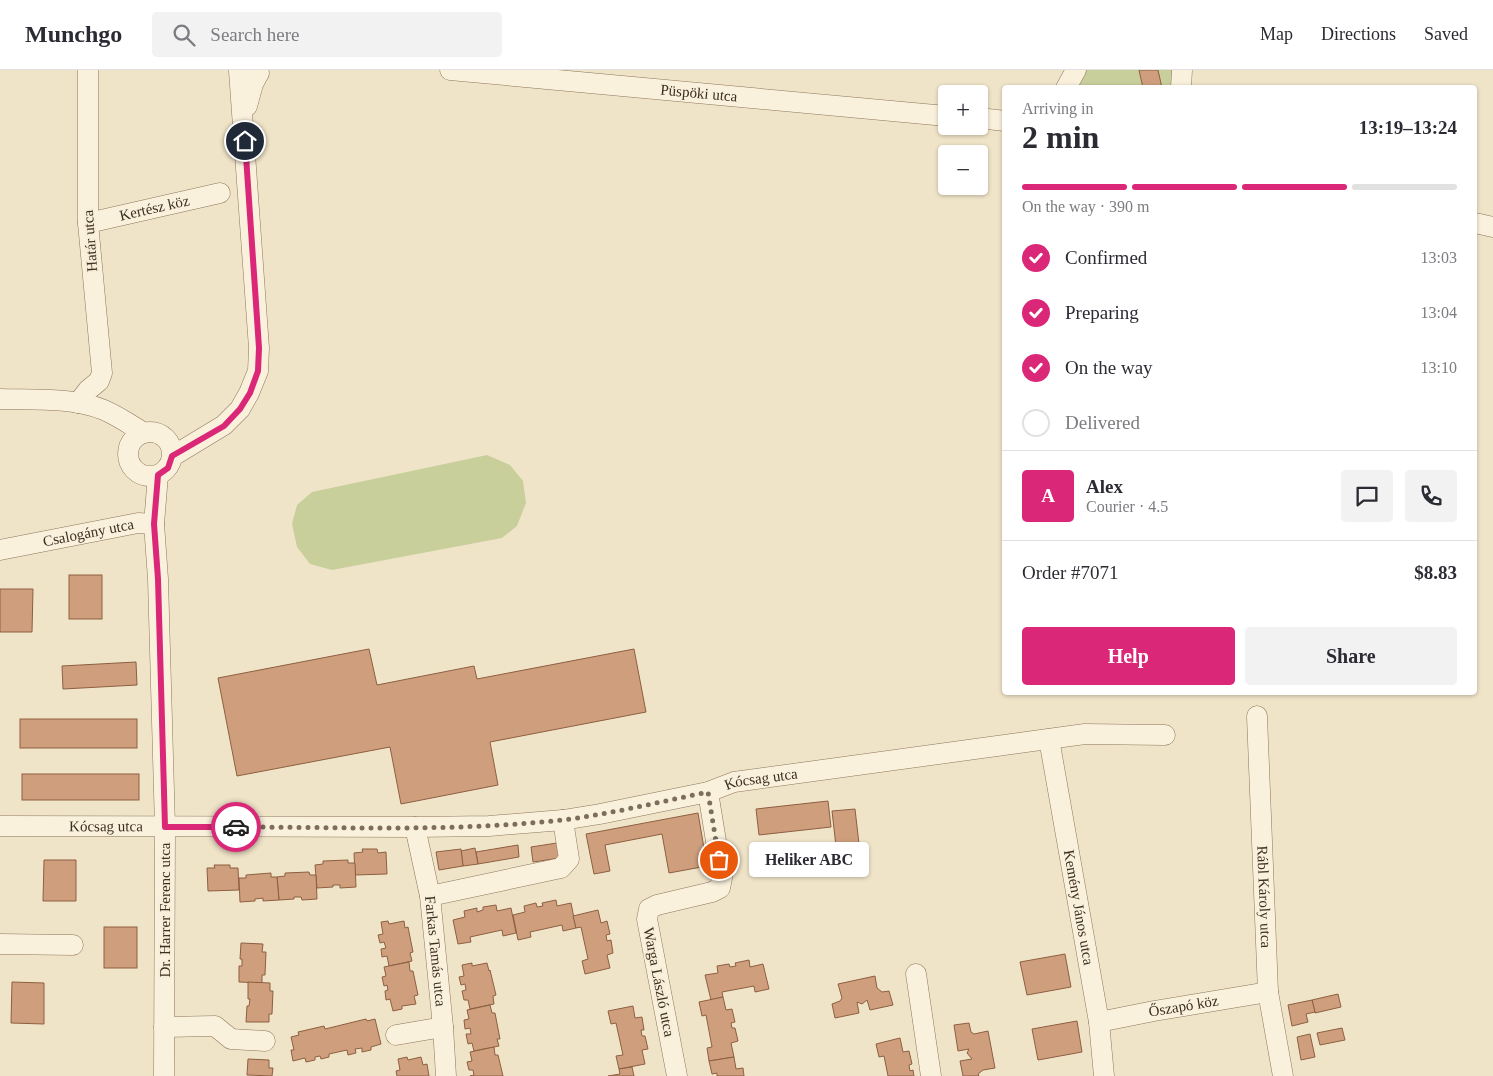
<!DOCTYPE html>
<html lang="en">
<head>
<meta charset="utf-8">
<style>
  body { margin:0; font-family:Georgia,serif; background:#f2f2f3; color:#2b2b33; height:100vh; display:flex; flex-direction:column; font-size:19px; white-space:nowrap }
  * { box-sizing:border-box; margin:0 }
  p { font-size:16px; color:#7c7c81 }
  .icon { flex:none; width:28px; height:28px; fill:none; stroke:currentColor; stroke-width:2; stroke-linecap:round; stroke-linejoin:round }
  .map { position:relative; flex:1; overflow:hidden }
  .details { position:absolute; left:1002px; top:15px; width:475px; height:610px; display:flex; flex-direction:column; background:#fff; border-radius:5px; box-shadow:0 1px 4px #0004 }
  .details>* { flex:none }
  .fabs { position:absolute; left:938px; top:15px; display:grid; gap:10px }
  .fabs a { display:grid; place-items:center; width:50px; height:50px; border-radius:5px; background:#fff; box-shadow:0 1px 4px #0004; font-size:25px }
  .pin { position:absolute; display:grid; place-items:center; width:42px; height:42px; color:#fff; margin:-21px; border:2px solid #fff; border-radius:50%; box-shadow:0 1px 5px #0007 }
  .courier { position:absolute; display:grid; place-items:center; width:50px; height:50px; margin:-25px; border:4px solid #db2777; border-radius:50%; background:#fff; color:#222; box-shadow:0 1px 6px #0007 }
  .bubble { position:absolute; height:35px; border-radius:5px; background:#fff; box-shadow:0 1px 4px #0004; font-size:16px; font-weight:800; line-height:35px; text-align:center }
  .overview em { font-style:normal; font-weight:800 }
  .overview div { display:flex; flex-direction:column-reverse }
  .overview { display:flex; align-items:center; justify-content:space-between; height:85px; padding:0 20px }
  h1 { font-size:32px; font-weight:800; line-height:38px }
  .bar { display:grid; grid-template-columns:repeat(4,1fr); gap:8px 5px; align-content:center; height:60px; padding:0 20px }
  .bar i { height:6px; border-radius:4px; background:#e1e1e2 }
  .bar .current { background:#db2777 }
  .bar p { grid-column:span 4 }
  .line { display:flex; align-items:center; gap:12px; padding:0 20px; border-top:1px solid #e1e1e2 }
  .line div { flex:1 }
  .round { display:grid; place-items:center; flex:none; width:52px; height:52px; border-radius:5px; background:#f2f2f3 }
  ol { padding:0 20px; list-style:none }
  li { display:flex; align-items:center; gap:15px; height:55px }
  li p { margin-inline-start:auto }
  li .icon { padding:5px; border-radius:50%; background:#db2777; color:#fff; stroke-width:4 }
  li:last-child { color:#7c7c81 }
  li i { width:28px; height:28px; border:2px solid #e1e1e2; border-radius:50% }
  .cta { display:flex; gap:10px; margin-top:auto; padding:10px 20px }
  .cta a { flex:1; height:58px; border-radius:5px; background:#db2777; color:#fff; font-size:20px; font-weight:800; line-height:58px; text-align:center }
  .cta a+a { background:#f2f2f3; color:#2b2b33 }
  header { display:flex; align-items:center; gap:30px; box-sizing:border-box; height:70px; padding:0 25px; background:#fff; border-bottom:1px solid #e1e1e2 }
  header strong { font-size:24px }
  nav { display:flex; gap:28px; margin-inline-start:auto; font-size:18px }
  .search { width:350px; height:45px; background:#f2f2f3; display:flex; align-items:center; gap:12px; box-sizing:border-box; padding:0 18px; border-radius:5px; color:#7c7c81; font-size:19px }
  .map>svg:first-child { display:block }
</style>
</head>
<body>
<header>
<strong>Munchgo</strong>
<div class="search"><svg class="icon" aria-label="search" viewBox="0 0 24 24"><circle cx="10" cy="10" r="6"/><path d="M15 15l6 6"/></svg>Search here</div>
<nav><a>Map</a><a>Directions</a><a>Saved</a></nav>
</header>
<div class="map">
<svg width="1493" height="1006" viewBox="0 0 1493 1006">
  <rect width="100%" height="100%" fill="#f0e4c8"/>
  <g fill="#c9cf9b">
    <path d="M 1078,0 L 1180,0 L 1178,17 L 1069,18 Z"/>
    <path d="M 487,385 L 510,395 L 523,411 L 526,433 L 517,456 L 502,468 L 332,500 L 310,494 L 297,477 L 292,454 L 297,435 L 312,422 Z"/>
  </g>
  <g fill="#cf9f7d" stroke="#8d5f41">
    <path d="M 1139,0 L 1158,0 L 1162,18 L 1143,18 Z"/>
    <rect x="69" y="505" width="33" height="44"/>
    <path d="M 0,519 L 33,519 L 32,562 L 0,562 Z"/>
    <path d="M 369,579 L 377,615 L 474,596 L 477,609 L 634,579 L 646,642 L 490,672 L 498,715 L 401,734 L 390,677 L 237,706 L 218,608 Z"/>
    <path d="M 136,592 L 137,615 L 63,619 L 62,596 Z"/>
    <rect x="20" y="649" width="117" height="29"/>
    <rect x="22" y="704" width="117" height="26"/>
    <path d="M 828,731 L 831,757 L 759,765 L 756,739 Z"/>
    <path d="M 855,739 L 862,800 L 839,803 L 832,741 Z"/>
    <path d="M 698,743 L 707,796 L 669,803 L 662,764 L 605,775 L 610,801 L 594,804 L 586,764 Z"/>
    <path d="M 557,773 L 560,788 L 533,792 L 531,777 Z"/>
    <path d="M 518,775 L 519,787 L 478,794 L 476,782 Z"/>
    <path d="M 475,778 L 478,794 L 463,796 L 461,781 Z"/>
    <path d="M 362,779 L 377,779 L 378,783 L 386,782 L 387,804 L 355,805 L 354,783 L 363,782 Z"/>
    <path d="M 461,779 L 463,796 L 439,800 L 436,782 Z"/>
    <path d="M 44,790 L 76,790 L 76,831 L 43,831 Z"/>
    <path d="M 348,790 L 348,793 L 355,793 L 356,817 L 340,818 L 340,815 L 333,815 L 333,817 L 317,818 L 315,795 L 323,794 L 323,791 Z"/>
    <path d="M 214,795 L 230,795 L 230,798 L 238,798 L 239,820 L 208,821 L 207,798 L 215,798 Z"/>
    <path d="M 309,802 L 310,805 L 316,805 L 317,829 L 302,830 L 301,827 L 294,827 L 294,829 L 279,830 L 277,807 L 285,806 L 285,803 Z"/>
    <path d="M 271,803 L 271,807 L 277,807 L 279,830 L 263,831 L 263,828 L 255,829 L 255,831 L 240,832 L 239,808 L 246,808 L 246,805 Z"/>
    <path d="M 556,830 L 557,836 L 571,833 L 576,858 L 563,861 L 562,855 L 530,862 L 531,867 L 518,870 L 513,845 L 525,842 L 524,836 L 536,833 L 537,837 L 543,836 L 542,833 Z"/>
    <path d="M 496,835 L 497,841 L 511,838 L 516,863 L 503,866 L 502,860 L 470,867 L 471,872 L 458,874 L 453,850 L 465,847 L 464,841 L 477,838 L 477,842 L 483,840 L 483,837 Z"/>
    <path d="M 598,840 L 601,853 L 607,851 L 610,864 L 606,865 L 607,871 L 611,870 L 613,883 L 607,885 L 610,898 L 585,904 L 582,891 L 588,889 L 581,857 L 576,858 L 573,846 Z"/>
    <path d="M 388,851 L 389,854 L 404,851 L 405,858 L 408,857 L 413,882 L 410,883 L 412,891 L 389,896 L 387,886 L 382,887 L 381,879 L 386,878 L 384,872 L 380,873 L 378,865 L 383,864 L 381,852 Z"/>
    <rect x="104" y="857" width="33" height="41"/>
    <path d="M 241,873 L 263,874 L 262,882 L 266,882 L 265,905 L 262,905 L 262,913 L 239,912 L 239,896 L 242,896 L 242,889 L 240,889 Z"/>
    <path d="M 1065,884 L 1071,917 L 1027,925 L 1020,892 Z"/>
    <path d="M 749,890 L 750,897 L 763,894 L 769,919 L 755,922 L 754,916 L 722,922 L 723,927 L 711,930 L 705,905 L 718,903 L 717,896 L 729,894 L 730,897 L 736,896 L 735,893 Z"/>
    <path d="M 409,892 L 410,901 L 413,901 L 418,925 L 414,926 L 416,934 L 402,936 L 402,939 L 393,941 L 390,929 L 386,930 L 385,921 L 388,920 L 387,915 L 384,916 L 382,907 L 386,906 L 384,897 Z"/>
    <path d="M 472,893 L 472,896 L 487,893 L 489,901 L 490,900 L 496,925 L 493,926 L 494,934 L 470,939 L 468,930 L 464,930 L 462,921 L 466,920 L 465,914 L 461,915 L 459,907 L 464,906 L 462,895 Z"/>
    <path d="M 875,906 L 877,918 L 882,922 L 889,921 L 893,935 L 870,940 L 867,930 L 862,934 L 857,932 L 859,943 L 835,948 L 832,934 L 840,931 L 842,928 L 838,914 Z"/>
    <path d="M 12,912 L 44,913 L 44,954 L 11,953 Z"/>
    <path d="M 248,912 L 270,913 L 270,921 L 273,921 L 272,944 L 269,944 L 269,952 L 246,952 L 247,936 L 249,936 L 250,929 L 248,929 Z"/>
    <path d="M 1338,924 L 1341,937 L 1315,943 L 1312,930 Z"/>
    <path d="M 723,927 L 726,940 L 732,939 L 735,952 L 731,953 L 732,958 L 735,958 L 738,971 L 731,973 L 734,987 L 709,991 L 707,978 L 712,977 L 706,945 L 702,946 L 699,932 Z"/>
    <path d="M 1312,930 L 1315,942 L 1306,944 L 1308,952 L 1292,956 L 1288,935 Z"/>
    <path d="M 490,935 L 492,943 L 495,943 L 500,969 L 497,969 L 499,976 L 474,981 L 472,973 L 468,974 L 466,964 L 471,964 L 470,958 L 465,959 L 464,950 L 469,949 L 467,940 Z"/>
    <path d="M 633,936 L 635,948 L 642,947 L 644,960 L 641,960 L 642,966 L 645,966 L 648,979 L 642,980 L 645,994 L 619,999 L 616,986 L 623,985 L 616,953 L 611,954 L 608,941 Z"/>
    <path d="M 366,949 L 367,951 L 375,949 L 381,974 L 371,977 L 371,980 L 362,982 L 362,978 L 355,979 L 356,983 L 348,985 L 347,980 L 329,984 L 329,987 L 321,989 L 320,986 L 315,987 L 315,990 L 306,992 L 305,988 L 293,991 L 291,980 L 294,980 L 291,967 L 299,965 L 298,962 L 324,956 L 325,959 Z"/>
    <path d="M 1077,951 L 1082,982 L 1038,990 L 1032,959 Z"/>
    <path d="M 969,953 L 971,962 L 974,964 L 988,961 L 995,998 L 983,1000 L 978,1004 L 979,1006 L 963,1006 L 960,991 L 972,989 L 967,983 L 969,979 L 958,981 L 954,955 Z"/>
    <path d="M 1342,958 L 1345,970 L 1320,975 L 1317,963 Z"/>
    <path d="M 1310,964 L 1315,987 L 1301,990 L 1297,967 Z"/>
    <path d="M 900,968 L 903,982 L 909,981 L 912,994 L 909,995 L 910,1001 L 913,1000 L 914,1006 L 888,1006 L 884,986 L 879,987 L 876,974 Z"/>
    <path d="M 494,977 L 495,985 L 498,985 L 503,1006 L 470,1006 L 474,1005 L 473,1000 L 469,1000 L 467,992 L 472,991 L 470,982 Z"/>
    <path d="M 407,987 L 408,990 L 421,987 L 423,995 L 427,994 L 429,1006 L 397,1006 L 396,1001 L 400,1000 L 398,989 Z"/>
    <path d="M 734,987 L 736,999 L 743,998 L 744,1006 L 717,1006 L 717,1003 L 712,1004 L 709,991 Z"/>
    <path d="M 248,989 L 269,990 L 269,998 L 273,998 L 272,1006 L 247,1005 Z"/>
    <path d="M 632,997 L 634,1006 L 608,1006 L 620,1004 L 619,999 Z"/>
  </g>
  <g fill="none" stroke-linecap="round" stroke-linejoin="round">
    <g stroke="#8d765c" stroke-width="21">
      <g id="minor">
        <path id="s1" d="M 450,0 L 946,46"/>
        <path d="M 1066,18 L 1076,0"/>
        <path d="M 1181,18 L 1182,0"/>
        <path d="M 247,36 L 253,14 L 259,3"/>
        <path d="M 979,48 L 1005,51"/>
        <path id="s2" d="M 88,153 L 220,123"/>
        <path d="M 1475,153 L 1493,157"/>
        <path d="M 0,329 C 33,330 72,327 104,340 C 118,346 131,355 144,363"/>
        <path d="M 78,333 L 88,320 L 99,311 L 102,303 L 88,153 L 88,0"/>
        <circle cx="150" cy="384" r="22"/>
        <path d="M 173,386 L 224,355 L 240,339 L 249,323 L 258,301 L 259,278 L 239,1"/>
        <path d="M 158,405 L 154,454 L 158,509 L 165,757 L 164,1006"/>
        <path id="s3" d="M 0,480 L 138,453 L 154,454"/>
        <path id="s4" d="M 1257,646 L 1268,922 L 1283,1006"/>
        <path id="s5" d="M 1049,669 L 1099,952 L 1104,1006"/>
        <path id="s6" d="M 0,756 L 415,757 L 489,756 L 563,750 L 600,744 L 708,722 L 734,712 L 1085,664 L 1165,665"/>
        <path id="s7" d="M 415,757 L 430,826 L 443,957 L 446,1006"/>
        <path d="M 430,826 L 561,798 L 569,789 L 563,750"/>
        <path d="M 0,874 L 73,875"/>
        <path d="M 916,904 L 931,1006"/>
        <path id="s8" d="M 1099,952 L 1154,941 L 1268,922"/>
        <path d="M 164,957 L 215,956 L 231,969 L 265,971"/>
        <path d="M 396,965 L 443,957"/>
        <path d="M 677,1006 L 647,849 L 649,839 L 657,835 L 712,822 L 720,818 L 722,808 L 708,722"/>
      </g>
    </g>
    <use href="#minor" stroke="#faf1dc" stroke-width="20"/>
  </g>
  <g fill="none" stroke-linecap="round" stroke-linejoin="round">
    <path stroke="#7c6e5b" stroke-width="5" stroke-dasharray="0 9" d="M 236,757 C 345,757 454,762 562,750 C 611,744 659,732 708,722 L 719,790"/>
    <path stroke="#db2777" stroke-width="6" d="M 236,757 L 165,757 L 158,509 L 154,454 L 158,405 L 168,398 L 172,386 L 224,356 L 240,339 L 250,323 L 258,301 L 259,278 L 245,71"/>
  </g>
  <g text-anchor="middle" dominant-baseline="central" stroke-width="4" stroke-linejoin="round" paint-order="stroke">
    <g font-size="15" fill="#3d2e20" stroke="#f7eed8">
      <text stroke="none"><textPath href="#s1" startOffset="250">Püspöki utca</textPath></text>
      <text stroke="none"><textPath href="#s2" startOffset="68">Kertész köz</textPath></text>
      <text transform="translate(90 171) rotate(-94)">Határ utca</text>
      <text stroke="none"><textPath href="#s3" startOffset="90">Csalogány utca</textPath></text>
      <text stroke="none"><textPath href="#s6" startOffset="766">Kócsag utca</textPath></text>
      <text stroke="none"><textPath href="#s6" startOffset="106">Kócsag utca</textPath></text>
      <text stroke="none"><textPath href="#s4" startOffset="181">Rábl Károly utca</textPath></text>
      <text stroke="none"><textPath href="#s5" startOffset="171">Kemény János utca</textPath></text>
      <text transform="translate(165 840) rotate(-90)">Dr. Harrer Ferenc utca</text>
      <text stroke="none"><textPath href="#s7" startOffset="126">Farkas Tamás utca</textPath></text>
      <text transform="translate(659 912) rotate(79)">Warga László utca</text>
      <text stroke="none"><textPath href="#s8" startOffset="86">Őszapó köz</textPath></text>
    </g>
  </g>
</svg>
<div class="fabs">
<a>+</a>
<a>−</a>
</div>
<div class="pin" style="left:719px;top:790px;background:#ea580c"><svg class="icon" aria-label="bag" viewBox="0 0 24 24"><path d="M5 8h14l-1 12H6zM9 8a3 3 0 0 1 6 0"/></svg></div>
<div class="pin" style="left:245px;top:71px;background:#1f2937"><svg class="icon" aria-label="home" viewBox="0 0 24 24"><path d="M3 11l9-7 9 7M6 9v11h12V9"/></svg></div>
<div class="courier" style="left:236px;top:757px"><svg class="icon" aria-label="car" viewBox="0 0 24 24"><path d="M5 17H2v-5l4-1 3-4h7l3 4 3 1v5h-3M9 17h6M6 11h13"/><circle cx="7" cy="17" r="2"/><circle cx="17" cy="17" r="2"/></svg></div>
<div class="bubble" style="left:749px;top:772px;width:120px">Heliker ABC</div>
<section class="details">
<div class="overview"><div><h1>2 min</h1><p>Arriving in</p></div><em>13:19–13:24</em></div>
<div class="bar"><i class="current"></i><i class="current"></i><i class="current"></i><i></i><p>On the way · 390 m</p></div>
<ol>
<li><svg class="icon" aria-label="check" viewBox="0 0 24 24"><path d="M5 12l5 5 9-10"/></svg>Confirmed<p>13:03</p></li>
<li><svg class="icon" aria-label="check" viewBox="0 0 24 24"><path d="M5 12l5 5 9-10"/></svg>Preparing<p>13:04</p></li>
<li><svg class="icon" aria-label="check" viewBox="0 0 24 24"><path d="M5 12l5 5 9-10"/></svg>On the way<p>13:10</p></li>
<li><i></i>Delivered</li>
</ol>
<div class="line" style="height:90px"><b class="round" style="background:#db2777;color:#fff">A</b><div><b>Alex</b><p>Courier · 4.5</p></div><a class="round"><svg class="icon" aria-label="chat" viewBox="0 0 24 24"><path d="M4 5h16v11H9l-5 4z"/></svg></a><a class="round"><svg class="icon" aria-label="phone" viewBox="0 0 24 24"><path d="M5 4h4l2 5-3 2q2 4 5 5l2-3 5 2v4C11 20 4 13 5 4z"/></svg></a></div>
<div class="line" style="height:65px"><div>Order #7071</div><b>$8.83</b></div>
<div class="cta"><a>Help</a><a>Share</a></div>
</section>
</div>
</body>
</html>
